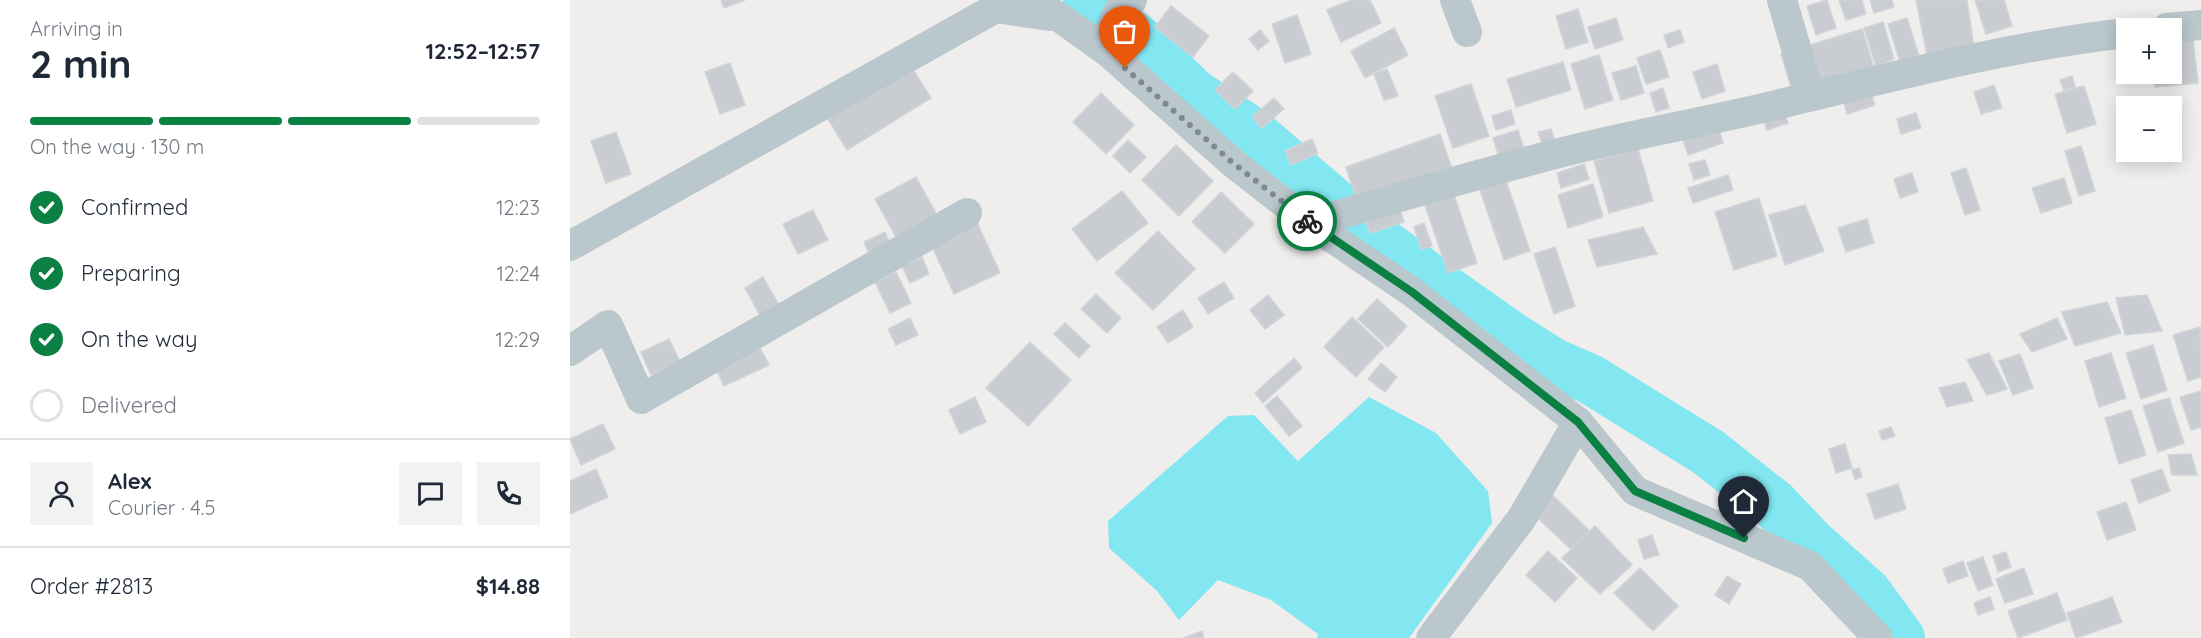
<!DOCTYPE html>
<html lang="en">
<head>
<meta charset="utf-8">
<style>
  body { margin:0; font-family:Quicksand,sans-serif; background:#f2f2f3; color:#1f2937; height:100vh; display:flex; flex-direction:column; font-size:22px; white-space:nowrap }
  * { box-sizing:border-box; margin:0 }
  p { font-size:20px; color:#747a83 }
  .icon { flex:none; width:33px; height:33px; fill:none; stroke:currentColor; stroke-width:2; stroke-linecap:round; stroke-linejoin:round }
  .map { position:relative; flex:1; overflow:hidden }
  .panel { display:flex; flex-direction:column; background:#fff; width:570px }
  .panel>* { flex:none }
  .buttons { position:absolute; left:1546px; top:18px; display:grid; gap:12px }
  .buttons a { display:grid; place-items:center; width:66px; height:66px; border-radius:0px; background:#fff; box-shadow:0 3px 15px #0003; font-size:30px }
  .pin { position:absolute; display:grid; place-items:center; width:51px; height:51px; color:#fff; margin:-62px -26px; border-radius:50% 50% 50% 0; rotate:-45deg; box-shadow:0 0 6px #0007 }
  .pin .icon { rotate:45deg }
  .courier { position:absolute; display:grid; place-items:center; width:60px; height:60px; margin:-30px; border:4px solid #0b8043; border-radius:50%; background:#fff; color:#222; box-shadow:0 2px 8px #0007 }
  .headline em { font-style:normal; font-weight:700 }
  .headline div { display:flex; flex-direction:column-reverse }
  .headline { display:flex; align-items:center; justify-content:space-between; height:102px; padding:0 30px }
  h1 { font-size:39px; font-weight:700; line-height:45px }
  .bar { display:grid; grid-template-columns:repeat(4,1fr); gap:9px 6px; align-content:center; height:72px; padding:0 30px }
  .bar i { height:8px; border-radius:4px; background:#e0e1e3 }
  .bar .current { background:#0b8043 }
  .bar p { grid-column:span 4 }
  .line { display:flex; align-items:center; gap:15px; padding:0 30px; border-top:2px solid #e0e1e3 }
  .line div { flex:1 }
  .round { display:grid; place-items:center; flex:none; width:63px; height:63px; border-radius:0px; background:#f2f2f3 }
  ol { padding:0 30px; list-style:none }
  li { display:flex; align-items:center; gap:18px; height:66px }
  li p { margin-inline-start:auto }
  li .icon { padding:6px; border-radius:50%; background:#0b8043; color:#fff; stroke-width:4 }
  li:last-child { color:#747a83 }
  li i { width:33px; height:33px; border:3px solid #e0e1e3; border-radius:50% }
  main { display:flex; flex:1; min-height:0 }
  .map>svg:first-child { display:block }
</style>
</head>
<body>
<main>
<section class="panel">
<div class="headline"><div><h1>2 min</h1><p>Arriving in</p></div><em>12:52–12:57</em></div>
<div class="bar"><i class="current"></i><i class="current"></i><i class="current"></i><i></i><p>On the way · 130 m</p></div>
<ol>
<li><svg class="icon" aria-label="check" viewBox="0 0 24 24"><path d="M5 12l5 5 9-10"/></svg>Confirmed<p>12:23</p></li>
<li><svg class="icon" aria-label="check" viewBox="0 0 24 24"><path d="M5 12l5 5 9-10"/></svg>Preparing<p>12:24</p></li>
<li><svg class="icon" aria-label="check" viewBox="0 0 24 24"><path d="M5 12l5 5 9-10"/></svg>On the way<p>12:29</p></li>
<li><i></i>Delivered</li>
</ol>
<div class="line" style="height:108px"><a class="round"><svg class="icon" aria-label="person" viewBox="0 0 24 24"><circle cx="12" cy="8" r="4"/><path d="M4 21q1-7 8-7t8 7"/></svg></a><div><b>Alex</b><p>Courier · 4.5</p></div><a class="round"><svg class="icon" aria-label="chat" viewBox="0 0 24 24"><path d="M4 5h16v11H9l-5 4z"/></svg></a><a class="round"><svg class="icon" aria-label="phone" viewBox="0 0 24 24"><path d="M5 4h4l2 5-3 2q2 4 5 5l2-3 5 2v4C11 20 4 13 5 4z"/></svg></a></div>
<div class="line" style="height:78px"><div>Order #2813</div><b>$14.88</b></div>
</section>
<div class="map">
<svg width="1631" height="638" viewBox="0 0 1631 638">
  <rect width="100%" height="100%" fill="#f0eded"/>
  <path fill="#82e7f1" d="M 799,397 L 866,433 L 918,491 L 922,523 L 839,638 L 747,638 L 748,634 L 701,600 L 648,580 L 609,620 L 587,591 L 539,548 L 538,521 L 658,416 L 684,415 L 728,461 Z"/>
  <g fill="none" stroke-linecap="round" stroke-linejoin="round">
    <path stroke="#82e7f1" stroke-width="50" d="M 518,0 L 571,42 L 623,93 L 679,130 L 799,233 L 871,287 L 945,339 L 983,363 L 1020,379 L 1138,452 L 1204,504 L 1241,543 L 1297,593 L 1330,638"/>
  </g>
  <g fill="#c9cdd2" stroke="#d0d4d9" stroke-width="1.5">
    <path d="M 151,0 L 175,0 L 154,8 Z"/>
    <path d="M 781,0 L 800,0 L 811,23 L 771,42 L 757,10 Z"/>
    <path d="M 1257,0 L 1266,28 L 1246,35 L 1237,6 Z"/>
    <path d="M 1269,0 L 1292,0 L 1296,14 L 1276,20 Z"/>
    <path d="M 1300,0 L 1322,0 L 1324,7 L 1304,13 Z"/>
    <path d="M 1346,0 L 1397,0 L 1405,55 L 1358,60 Z"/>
    <path d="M 1405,0 L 1434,0 L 1442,26 L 1416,34 Z"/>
    <path d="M 601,6 L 639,36 L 623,57 L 585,27 Z"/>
    <path d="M 1008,9 L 1018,42 L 996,49 L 986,16 Z"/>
    <path d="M 727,15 L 741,54 L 715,63 L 702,24 Z"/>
    <path d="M 1046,18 L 1053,40 L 1025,49 L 1018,27 Z"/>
    <path d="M 1337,18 L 1349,56 L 1330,62 L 1318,24 Z"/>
    <path d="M 1313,22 L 1324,59 L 1306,66 L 1294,28 Z"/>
    <path d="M 824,28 L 838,55 L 795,78 L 781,51 Z"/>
    <path d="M 1292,29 L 1304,68 L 1223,94 L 1211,54 Z"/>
    <path d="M 690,30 L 699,41 L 688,50 L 679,39 Z"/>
    <path d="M 1110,30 L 1114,42 L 1098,48 L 1094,35 Z"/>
    <path d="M 1622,30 L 1628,83 L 1585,87 L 1584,74 L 1602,74 L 1602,32 Z"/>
    <path d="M 1090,50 L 1099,77 L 1076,84 L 1067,58 Z"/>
    <path d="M 334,55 L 361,98 L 277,150 L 250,106 Z"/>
    <path d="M 1029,55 L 1043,100 L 1015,109 L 1001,64 Z"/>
    <path d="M 993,62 L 1001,90 L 946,107 L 937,79 Z"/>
    <path d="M 160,63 L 175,105 L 150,114 L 135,72 Z"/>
    <path d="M 1147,64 L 1155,91 L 1132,99 L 1123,72 Z"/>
    <path d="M 1066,66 L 1074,93 L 1051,100 L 1042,73 Z"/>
    <path d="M 817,69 L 828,96 L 814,100 L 804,74 Z"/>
    <path d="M 663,72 L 683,91 L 665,109 L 645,90 Z"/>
    <path d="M 1502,76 L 1505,87 L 1494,90 L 1490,80 Z"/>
    <path d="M 901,84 L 919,136 L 883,148 L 865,96 Z"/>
    <path d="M 1424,85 L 1432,108 L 1411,114 L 1404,92 Z"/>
    <path d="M 1514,86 L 1526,124 L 1497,133 L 1485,94 Z"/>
    <path d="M 1093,88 L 1099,108 L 1086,112 L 1080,93 Z"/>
    <path d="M 1300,91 L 1305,105 L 1277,114 L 1273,99 Z"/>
    <path d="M 531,93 L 564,125 L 536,154 L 503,122 Z"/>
    <path d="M 704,98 L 714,109 L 692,128 L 682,117 Z"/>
    <path d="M 1213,109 L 1218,123 L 1197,130 L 1192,115 Z"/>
    <path d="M 941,110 L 945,124 L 926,130 L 922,116 Z"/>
    <path d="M 1346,113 L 1351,128 L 1331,134 L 1327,119 Z"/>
    <path d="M 1147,123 L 1153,143 L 1118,155 L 1111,134 Z"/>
    <path d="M 981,129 L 986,145 L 974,149 L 968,132 Z"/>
    <path d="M 948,130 L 955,152 L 930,160 L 923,138 Z"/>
    <path d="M 46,132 L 61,174 L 36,183 L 21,141 Z"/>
    <path d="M 870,134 L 882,169 L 787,201 L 776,167 Z"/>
    <path d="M 742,139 L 748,153 L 721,165 L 715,151 Z"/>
    <path d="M 558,140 L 576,157 L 560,173 L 543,156 Z"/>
    <path d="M 606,145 L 643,181 L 609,216 L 572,180 Z"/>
    <path d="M 1511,146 L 1525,191 L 1509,196 L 1495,151 Z"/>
    <path d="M 1068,149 L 1083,201 L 1039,213 L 1024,161 Z"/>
    <path d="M 1135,160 L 1140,175 L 1124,180 L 1119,164 Z"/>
    <path d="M 1014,164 L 1019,179 L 991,188 L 987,173 Z"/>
    <path d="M 1396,168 L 1410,210 L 1395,215 L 1381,173 Z"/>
    <path d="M 1342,173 L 1348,192 L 1330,198 L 1324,179 Z"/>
    <path d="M 934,175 L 960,251 L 934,260 L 908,184 Z"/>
    <path d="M 1158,175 L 1163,190 L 1123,203 L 1118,188 Z"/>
    <path d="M 346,177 L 373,226 L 333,250 L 305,199 Z"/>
    <path d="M 1494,178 L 1502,203 L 1471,213 L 1462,188 Z"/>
    <path d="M 1023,184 L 1033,217 L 998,228 L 988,195 Z"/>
    <path d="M 882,189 L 907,263 L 878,273 L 853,199 Z"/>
    <path d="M 552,191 L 578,223 L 527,261 L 502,229 Z"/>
    <path d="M 651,192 L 684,224 L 655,253 L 622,222 Z"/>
    <path d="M 1189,198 L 1207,256 L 1164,270 L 1145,212 Z"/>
    <path d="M 827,201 L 834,222 L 800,233 L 793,212 Z"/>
    <path d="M 1235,205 L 1254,251 L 1215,265 L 1199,215 Z"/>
    <path d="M 243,210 L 258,240 L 228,254 L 213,224 Z"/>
    <path d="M 405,218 L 430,273 L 384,294 L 359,240 Z"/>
    <path d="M 1297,219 L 1304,243 L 1276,252 L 1268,228 Z"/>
    <path d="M 854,223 L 862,246 L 851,249 L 844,227 Z"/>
    <path d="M 1073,227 L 1087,254 L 1027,267 L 1018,240 Z"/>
    <path d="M 588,231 L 625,269 L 583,310 L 545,273 Z"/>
    <path d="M 315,232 L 324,253 L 303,263 L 294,242 Z"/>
    <path d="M 985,247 L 1005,306 L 984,314 L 964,254 Z"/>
    <path d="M 352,257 L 359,274 L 340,283 L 332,266 Z"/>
    <path d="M 326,272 L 341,303 L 320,313 L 305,282 Z"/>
    <path d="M 193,277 L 210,307 L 191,317 L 175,288 Z"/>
    <path d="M 654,282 L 664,298 L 638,314 L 628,298 Z"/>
    <path d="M 526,294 L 551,318 L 537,333 L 511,309 Z"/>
    <path d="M 698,295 L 714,315 L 695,329 L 680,310 Z"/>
    <path d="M 1577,295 L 1592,331 L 1555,335 L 1546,298 Z"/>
    <path d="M 807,299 L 837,326 L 818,347 L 788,319 Z"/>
    <path d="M 1537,302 L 1551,333 L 1505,346 L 1492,312 Z"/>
    <path d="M 613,310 L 623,327 L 598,343 L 587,327 Z"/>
    <path d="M 782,317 L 814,347 L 786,377 L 754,347 Z"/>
    <path d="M 340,318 L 348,335 L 326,345 L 318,329 Z"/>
    <path d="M 1487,318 L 1497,339 L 1462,352 L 1450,334 Z"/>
    <path d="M 495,323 L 520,346 L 509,358 L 484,334 Z"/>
    <path d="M 1630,327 L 1631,377 L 1618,381 L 1603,335 Z"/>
    <path d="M 99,339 L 110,362 L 81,375 L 71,352 Z"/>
    <path d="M 460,342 L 501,380 L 458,426 L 416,388 Z"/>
    <path d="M 1583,345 L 1597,390 L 1571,399 L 1556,353 Z"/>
    <path d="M 189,346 L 199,365 L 154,386 L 145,366 Z"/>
    <path d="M 1419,353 L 1437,389 L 1417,395 L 1397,360 Z"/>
    <path d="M 1541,353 L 1556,398 L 1529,407 L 1515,361 Z"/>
    <path d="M 1450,354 L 1463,388 L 1443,395 L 1429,361 Z"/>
    <path d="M 724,358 L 732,368 L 693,403 L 685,393 Z"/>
    <path d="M 811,363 L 827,377 L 815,392 L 798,379 Z"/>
    <path d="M 1395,382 L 1403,401 L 1377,407 L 1369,388 Z"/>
    <path d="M 1631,391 L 1631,427 L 1621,430 L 1610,397 Z"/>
    <path d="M 707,396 L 732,426 L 719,436 L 695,406 Z"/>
    <path d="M 405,397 L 416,422 L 390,434 L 379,410 Z"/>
    <path d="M 1599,398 L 1614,443 L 1588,452 L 1573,406 Z"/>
    <path d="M 1561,410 L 1576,455 L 1549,464 L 1535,418 Z"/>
    <path d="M 33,424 L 45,449 L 11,465 L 0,439 Z"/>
    <path d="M 1321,427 L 1325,436 L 1312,440 L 1309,431 Z"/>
    <path d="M 1275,444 L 1282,468 L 1266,473 L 1259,449 Z"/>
    <path d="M 1621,454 L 1627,475 L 1602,475 L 1598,455 Z"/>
    <path d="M 1289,468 L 1292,477 L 1285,479 L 1282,470 Z"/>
    <path d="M 26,469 L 38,497 L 0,514 L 0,481 Z"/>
    <path d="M 1592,469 L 1600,491 L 1569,503 L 1561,480 Z"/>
    <path d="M 1328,484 L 1336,509 L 1305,519 L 1297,494 Z"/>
    <path d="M 976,489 L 1023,534 L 1005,553 L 958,509 Z"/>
    <path d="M 1556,502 L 1566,530 L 1537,540 L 1527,512 Z"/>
    <path d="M 1025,526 L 1062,565 L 1030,594 L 992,558 Z"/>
    <path d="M 1082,535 L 1089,555 L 1074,559 L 1068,540 Z"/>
    <path d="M 978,551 L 1007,578 L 985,602 L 956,575 Z"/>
    <path d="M 1436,552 L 1441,567 L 1428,572 L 1423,556 Z"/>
    <path d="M 1413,557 L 1423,585 L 1408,591 L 1397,563 Z"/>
    <path d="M 1393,561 L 1398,576 L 1378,583 L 1373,569 Z"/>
    <path d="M 1070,568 L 1108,606 L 1083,631 L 1044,593 Z"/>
    <path d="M 1454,568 L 1463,594 L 1435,603 L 1426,579 Z"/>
    <path d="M 1157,576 L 1171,584 L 1159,604 L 1145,595 Z"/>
    <path d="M 1487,593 L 1497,620 L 1448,638 L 1438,611 Z"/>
    <path d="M 1420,597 L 1424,609 L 1408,615 L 1404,603 Z"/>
    <path d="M 1542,597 L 1552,622 L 1506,638 L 1497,613 Z"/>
    <path d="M 632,631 L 634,638 L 613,638 Z"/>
  </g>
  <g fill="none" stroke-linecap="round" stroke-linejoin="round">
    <g stroke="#bac7cd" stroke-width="30">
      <path d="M 457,0 L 489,17 L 538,52 L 663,163 L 740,223 L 842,292 L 1008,422 L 1065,491 L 1240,566 L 1308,638"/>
      <path d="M 885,0 L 897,32"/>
      <path d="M 1212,0 L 1240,96"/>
      <path d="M 1597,28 L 1631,25"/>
      <path d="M 532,47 L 551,6 L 562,0"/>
      <path d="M 740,223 C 824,199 908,174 993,152 C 1064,134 1135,122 1206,105 C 1322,77 1438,46 1557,33"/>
      <path d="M 0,246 L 426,8 L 480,16"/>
      <path d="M 0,351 L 38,325 L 71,399 L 397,213"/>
      <path d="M 861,638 L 952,518 L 1008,422"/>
    </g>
  </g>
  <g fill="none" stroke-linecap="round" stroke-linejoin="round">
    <path stroke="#80898e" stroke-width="6" stroke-dasharray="0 10.8" d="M 555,68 L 663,163 L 737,221"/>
    <path stroke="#0b8043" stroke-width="8" d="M 737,221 L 842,292 L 1008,422 L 1065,491 L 1174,538"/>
  </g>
</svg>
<div class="buttons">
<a>+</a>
<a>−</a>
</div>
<div class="pin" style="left:555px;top:68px;background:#ea580c"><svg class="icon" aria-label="bag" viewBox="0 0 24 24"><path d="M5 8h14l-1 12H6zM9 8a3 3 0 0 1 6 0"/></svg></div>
<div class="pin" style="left:1174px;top:538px;background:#1f2937"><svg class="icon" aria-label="home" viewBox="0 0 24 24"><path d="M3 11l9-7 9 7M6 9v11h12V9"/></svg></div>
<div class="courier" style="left:737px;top:221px"><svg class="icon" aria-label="bike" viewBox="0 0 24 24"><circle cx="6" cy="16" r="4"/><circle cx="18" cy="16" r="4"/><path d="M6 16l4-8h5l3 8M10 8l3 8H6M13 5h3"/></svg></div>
</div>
</main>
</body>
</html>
